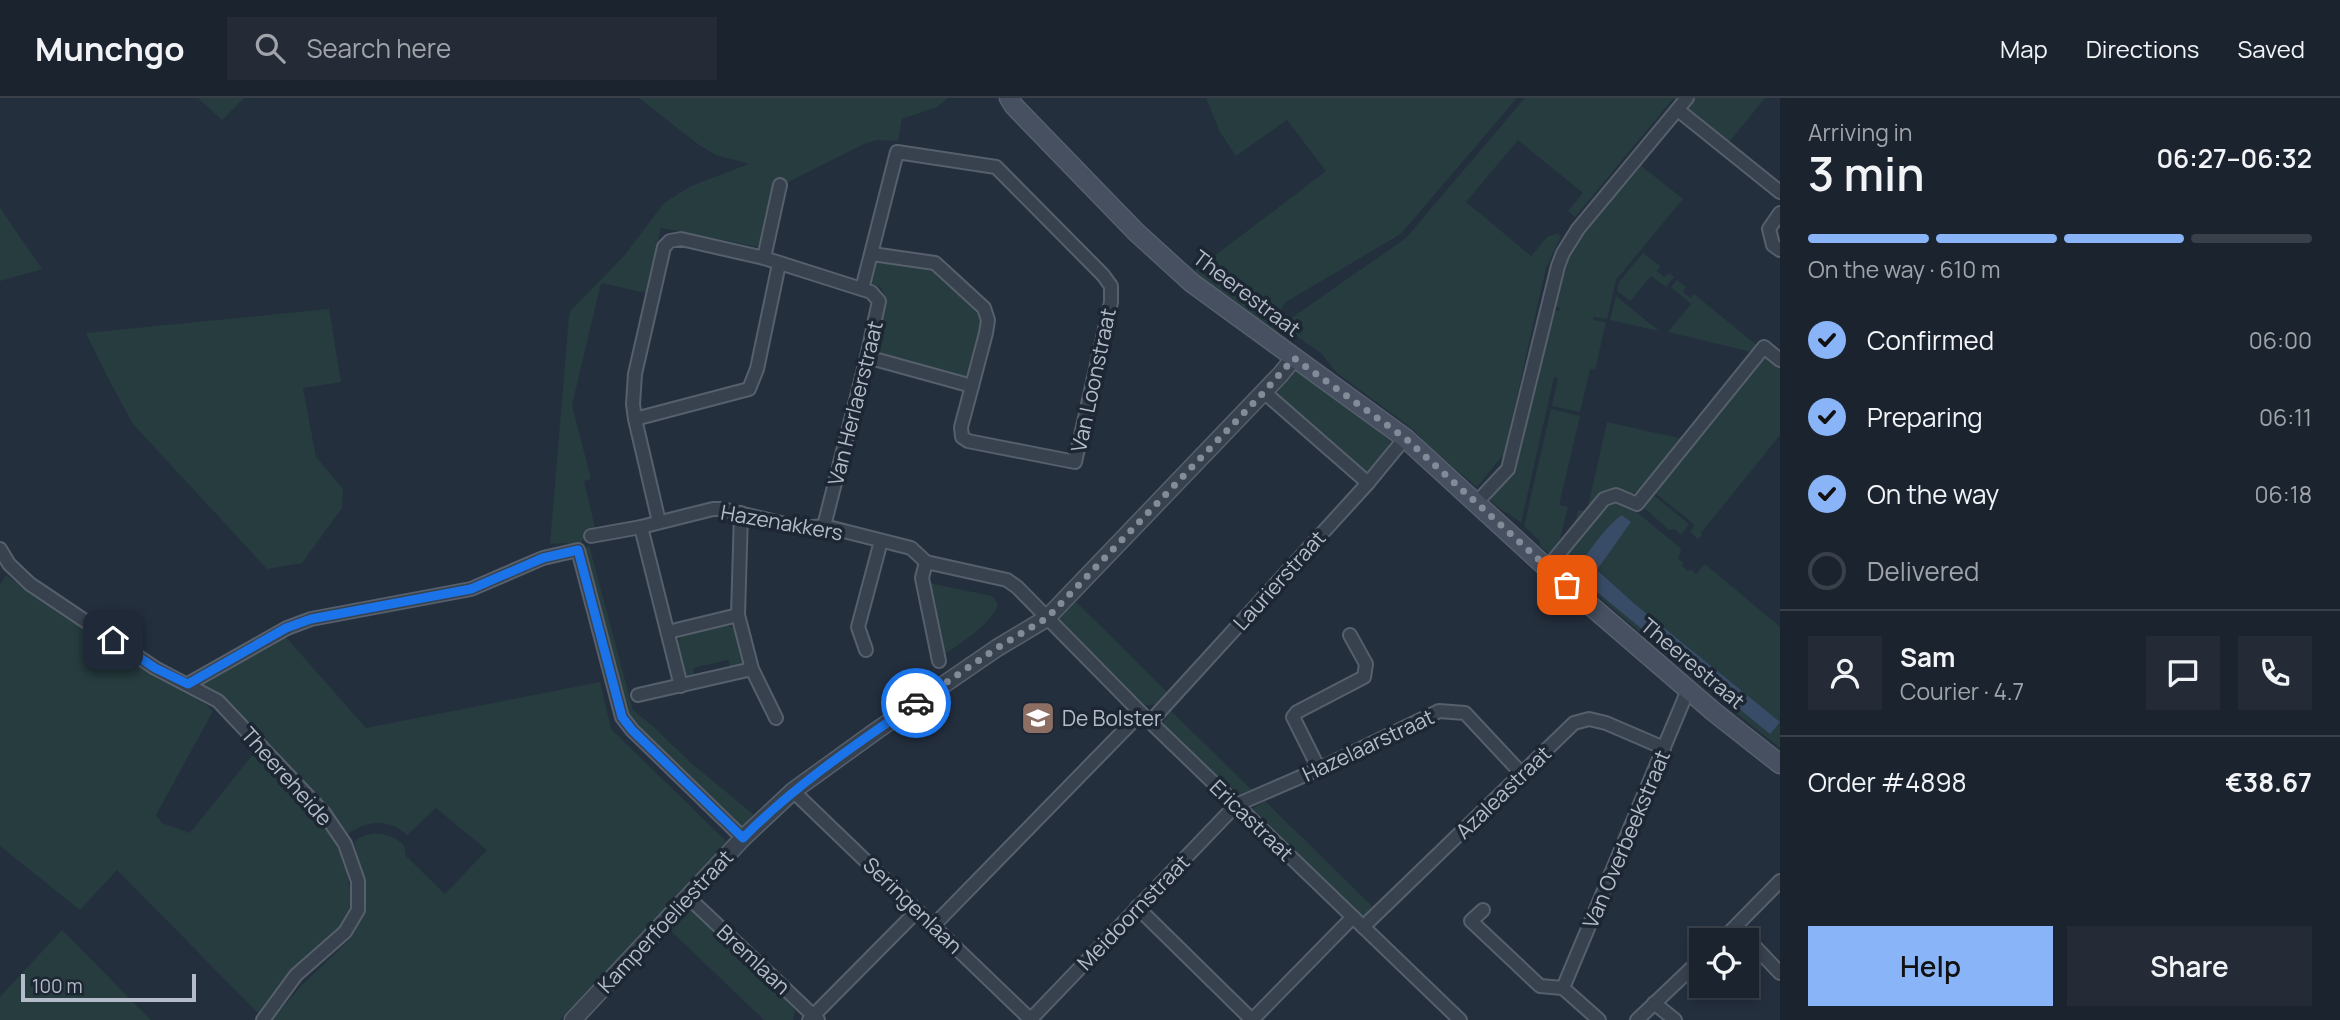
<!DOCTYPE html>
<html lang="en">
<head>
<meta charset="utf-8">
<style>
  body { margin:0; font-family:Manrope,sans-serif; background:#242b36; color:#f1f3f6; height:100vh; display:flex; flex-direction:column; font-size:26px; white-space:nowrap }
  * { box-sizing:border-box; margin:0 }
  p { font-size:23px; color:#a0a4aa }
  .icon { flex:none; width:38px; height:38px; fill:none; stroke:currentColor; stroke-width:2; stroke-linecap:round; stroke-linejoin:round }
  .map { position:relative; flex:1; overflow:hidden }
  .details { display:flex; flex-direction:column; background:#1b232e; width:560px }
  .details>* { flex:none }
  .buttons { position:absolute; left:1689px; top:830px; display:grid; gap:14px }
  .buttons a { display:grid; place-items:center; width:70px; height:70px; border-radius:0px; background:#1b232e; box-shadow:0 4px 10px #0003,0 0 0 2px #39404a; font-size:35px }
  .scale { position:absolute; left:21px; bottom:18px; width:175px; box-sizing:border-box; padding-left:7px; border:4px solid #b4bcc9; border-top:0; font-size:19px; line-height:24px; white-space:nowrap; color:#b4bcc9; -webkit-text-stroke:5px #1d2633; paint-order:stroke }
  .pin { position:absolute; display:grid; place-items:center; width:60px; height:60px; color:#fff; margin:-30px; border-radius:14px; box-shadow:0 4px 10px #0006 }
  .courier { position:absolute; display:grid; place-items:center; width:70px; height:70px; margin:-35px; border:5px solid #1a73e8; border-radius:50%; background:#fff; color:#222; box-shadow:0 2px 9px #0007 }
  .overview em { font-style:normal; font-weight:600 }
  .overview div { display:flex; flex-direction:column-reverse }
  .overview { display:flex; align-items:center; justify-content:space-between; height:119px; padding:0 28px }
  h1 { font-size:46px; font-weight:600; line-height:52px }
  .bar { display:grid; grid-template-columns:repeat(4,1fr); gap:10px 7px; align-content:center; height:84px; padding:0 28px }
  .bar i { height:9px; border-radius:5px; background:#39404a }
  .bar .current { background:#8ab4f8 }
  .bar p { grid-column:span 4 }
  .line { display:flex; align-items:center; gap:18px; padding:0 28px; border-top:2px solid #39404a }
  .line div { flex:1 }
  .round { display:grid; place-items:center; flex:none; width:74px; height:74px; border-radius:0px; background:#242b36 }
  ol { padding:0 28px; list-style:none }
  li { display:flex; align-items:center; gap:21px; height:77px }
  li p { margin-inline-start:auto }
  li .icon { padding:7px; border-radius:50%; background:#8ab4f8; color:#111; stroke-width:4 }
  li:last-child { color:#a0a4aa }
  li i { width:38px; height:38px; border:4px solid #39404a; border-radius:50% }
  .action { display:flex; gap:14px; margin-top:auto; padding:14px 28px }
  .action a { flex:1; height:80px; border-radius:0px; background:#8ab4f8; color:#111; font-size:28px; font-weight:600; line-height:80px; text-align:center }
  .action a+a { background:#242b36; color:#f1f3f6 }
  header { display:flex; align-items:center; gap:42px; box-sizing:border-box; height:98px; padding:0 35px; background:#1b232e; border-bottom:2px solid #39404a }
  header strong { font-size:33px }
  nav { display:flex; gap:38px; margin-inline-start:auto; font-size:24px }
  .search { width:490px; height:63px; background:#242b36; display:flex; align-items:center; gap:18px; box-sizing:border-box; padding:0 24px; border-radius:0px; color:#a0a4aa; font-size:26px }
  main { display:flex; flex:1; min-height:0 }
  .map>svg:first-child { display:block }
</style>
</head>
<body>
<header>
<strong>Munchgo</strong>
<div class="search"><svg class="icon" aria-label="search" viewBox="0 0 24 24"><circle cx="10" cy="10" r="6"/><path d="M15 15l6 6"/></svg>Search here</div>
<nav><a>Map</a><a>Directions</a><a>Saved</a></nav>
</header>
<main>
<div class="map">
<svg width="1780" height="922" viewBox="0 0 1780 922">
  <rect width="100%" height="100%" fill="#242f3e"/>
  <g fill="#263c3f" fill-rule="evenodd">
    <path d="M 198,0 L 244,0 L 222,22 Z"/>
    <path d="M 639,0 L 948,0 L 937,9 L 902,21 L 898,43 L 876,42 L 864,46 L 784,86 L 774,84 L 759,149 L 661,130 L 646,195 L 601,185 L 572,307 L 591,381 L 584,383 L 595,430 L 585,438 L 578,450 L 566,445 L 550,446 L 569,219 L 571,212 L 624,158 L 664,105 L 691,88 L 749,66 L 716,57 L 699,47 Z"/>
    <path d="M 1206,0 L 1517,0 L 1406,130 L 1399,137 L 1286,204 C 1277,216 1276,226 1280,241 L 1192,175 L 1326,73 L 1287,22 L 1236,58 L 1220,34 Z"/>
    <path d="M 1525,0 L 1682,0 L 1680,4 L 1674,1 L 1672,2 L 1575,119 L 1568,113 L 1583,95 L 1518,42 L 1466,104 L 1531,158 L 1547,139 L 1558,135 L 1561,138 L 1546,170 L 1504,356 L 1477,389 L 1431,351 L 1414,332 L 1337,275 L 1322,256 L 1286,231 L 1284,227 L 1287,223 L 1406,140 Z"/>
    <path d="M 1691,0 L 1765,0 L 1729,44 L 1687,9 Z"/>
    <path d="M 1639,66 L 1683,101 L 1616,182 L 1607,221 L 1593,219 L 1593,222 L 1606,224 L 1595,272 L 1590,271 L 1580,314 L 1552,308 L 1558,280 L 1554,279 L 1521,425 C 1511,415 1493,411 1490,398 L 1511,375 L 1551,212 L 1559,213 L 1560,210 L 1552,208 L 1563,167 L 1574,147 Z"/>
    <path d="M 0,110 L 42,171 L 0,183 Z"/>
    <path d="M 1643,155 L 1660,168 L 1657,173 L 1665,179 L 1669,175 L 1674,179 L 1666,189 L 1651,178 L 1630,203 L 1617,193 L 1619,184 Z"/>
    <path d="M 876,159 L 933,170 L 984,222 L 970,283 L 871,258 L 885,197 L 881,190 L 870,185 Z"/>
    <path d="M 1677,182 L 1686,189 L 1683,194 L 1691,200 L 1694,196 L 1760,250 L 1756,255 L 1668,234 L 1691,206 L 1671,189 Z"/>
    <path d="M 1616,198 L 1659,233 L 1610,222 Z"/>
    <path d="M 329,211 L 341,284 L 303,290 L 316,359 L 343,391 L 342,410 L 302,465 L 267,471 L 133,326 L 109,282 L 86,235 Z"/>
    <path d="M 1768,256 L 1780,268 L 1780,337 L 1701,435 L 1702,437 L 1698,441 L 1690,434 L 1695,427 L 1655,395 Z"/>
    <path d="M 1299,272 L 1333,296 L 1390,343 L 1387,352 L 1369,374 L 1364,374 L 1276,297 L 1276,289 L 1287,277 Z"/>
    <path d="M 1551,311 L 1580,318 L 1559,407 L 1568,409 L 1559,445 L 1550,456 L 1540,448 L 1540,443 L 1524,428 Z"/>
    <path d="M 1607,324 L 1683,341 L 1641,392 L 1631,396 L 1620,393 L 1578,427 L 1575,426 L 1578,412 L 1587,413 Z"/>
    <path d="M 1651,395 L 1689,426 L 1681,437 L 1675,431 L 1669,432 L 1641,407 Z"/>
    <path d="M 1611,402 L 1627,406 L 1680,450 L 1681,454 L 1678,460 L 1683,465 L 1682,468 L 1688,473 L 1691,471 L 1696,476 L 1705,466 L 1780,529 L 1780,650 L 1721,603 L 1564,469 L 1563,459 ZM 1621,417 L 1626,419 L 1599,469 L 1599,474 L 1636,507 L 1779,624 L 1770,635 L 1581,481 Z"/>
    <path d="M 589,447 L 633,612 L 654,629 L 691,665 L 754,717 L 735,735 L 622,625 L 584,460 L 586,450 Z"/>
    <path d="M 6,477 C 51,509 97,541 144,571 C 167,586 193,593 213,613 L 156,717 L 162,725 L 190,735 L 254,655 C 292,694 342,729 349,786 C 352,806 350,819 336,835 C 312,862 279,885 259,916 L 117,772 L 80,812 L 0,748 L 0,487 Z"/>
    <path d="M 929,485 L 992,498 L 998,506 C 992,526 960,545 943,558 Z"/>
    <path d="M 1073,501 L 1169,596 L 1160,606 L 1141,608 L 1053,522 Z"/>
    <path d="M 725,526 L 736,531 L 744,559 L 740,569 L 731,571 L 728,562 L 693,570 L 695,580 L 686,578 C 679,567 672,546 683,537 Z"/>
    <path d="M 284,537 L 366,630 L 600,584 L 611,631 L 727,744 L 560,922 L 272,922 L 301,888 L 350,841 L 365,813 L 364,780 L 354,744 C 371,731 388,734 404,747 L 406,758 L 445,796 L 487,752 L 436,710 L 407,737 C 388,720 368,722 348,736 C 307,685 258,641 213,594 L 199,587 L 200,584 Z"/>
    <path d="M 1170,612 L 1252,692 L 1238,702 L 1164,630 L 1164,622 Z"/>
    <path d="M 1265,703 L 1375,811 L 1364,819 L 1359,819 L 1250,712 Z"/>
    <path d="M 692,811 L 779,894 L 795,913 L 793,922 L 764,922 L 671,833 Z"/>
    <path d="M 62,832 L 142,913 L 151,922 L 0,922 L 0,899 Z"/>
  </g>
  <path fill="#394c67" d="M 1622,417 L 1631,424 L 1599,469 L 1598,473 L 1636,507 L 1780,624 L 1770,636 L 1581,481 L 1578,474 C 1584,457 1608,426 1622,417 Z"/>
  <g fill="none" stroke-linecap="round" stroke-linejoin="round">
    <g stroke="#565f6c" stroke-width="16">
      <g id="minor">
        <path d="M 1678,12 L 1780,94"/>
        <path d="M 1780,115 L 1769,131 L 1773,147 L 1780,152"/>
        <path d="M 872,156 L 935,165 L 984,210 L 988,222 L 986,235 L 972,288"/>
        <path d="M 764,160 L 780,87"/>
        <path d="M 862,191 L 897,54 L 996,69 L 1103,177 L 1111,188 L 1111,204 L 1075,364 L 968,343 L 962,339 L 961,329 L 972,288 L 867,259"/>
        <path d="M 1264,294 L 1368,385"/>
        <path d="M 635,321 L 749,291 L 757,271 L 779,166"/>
        <path d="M 1477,404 L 1508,371 L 1558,168 L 1563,155 L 1578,131 L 1687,0"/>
        <path d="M 741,415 L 738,517 L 752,571 L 776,620"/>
        <path d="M 659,424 L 635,321 L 633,306 L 635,276 L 664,149 L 670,143 L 681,141 L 764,160 L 871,194 L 879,203 L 867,259 L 824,428"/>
        <path d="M 641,429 L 681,588"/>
        <path d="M 591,438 L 641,429 L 713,411 L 722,411 L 802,430 L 824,428 L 911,450 L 926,464 L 1007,482 L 1017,489 L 1141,615 L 1460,922"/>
        <path d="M 0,451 L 9,466 L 30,486 L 155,570 L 218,603 L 324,715 L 345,746 L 358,783 L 358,812 L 345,834 L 296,877 L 263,922"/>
        <path d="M 926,464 L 922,480 L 939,563"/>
        <path d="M 1547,470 L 1604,401 L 1616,397 L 1637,406 L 1764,249 L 1780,262"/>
        <path d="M 668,534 L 738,517"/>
        <path d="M 866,552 L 858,529 L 881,443"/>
        <path d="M 188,586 L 287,530 L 311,521 L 471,491 L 543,460 L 578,452 L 622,619 L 632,632 L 743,740"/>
        <path d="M 638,597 L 752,571"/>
        <path d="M 1151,623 L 1368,385 L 1405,340"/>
        <path d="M 1319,671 L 1293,619 L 1297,614 L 1364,579 L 1366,566 L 1350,537"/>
        <path d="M 793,693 L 1031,922"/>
        <path d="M 689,800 L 818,922"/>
        <path d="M 1137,809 L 1252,922"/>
        <path d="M 1483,812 L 1471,823 L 1540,888 L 1563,890"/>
        <path d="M 934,827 L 1141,615"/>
        <path d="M 1363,829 L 1574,625 L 1589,621 L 1606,625 L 1664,650"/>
        <path d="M 1736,829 L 1780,875"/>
        <path d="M 1722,842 L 1780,783"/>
        <path d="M 1654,905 L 1675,922"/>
        <path d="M 1031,921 L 1236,707 L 1319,671 L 1439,613 L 1465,615 L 1522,676"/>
        <path d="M 809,922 L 917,813"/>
        <path d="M 1252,922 L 1353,819"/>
        <path d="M 1599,922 L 1563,890 L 1688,592"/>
        <path d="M 1637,922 L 1701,861"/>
      </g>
    </g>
    <g stroke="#565f6c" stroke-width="19">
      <path id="tertiary" d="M 573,922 L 743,740 L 793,693 L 876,633 L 997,550 L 1047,520 L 1280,277 L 1294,260"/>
    </g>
    <g stroke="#565f6c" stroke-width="21">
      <path id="secondary" d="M 1009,0 L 1014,8 L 1136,134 L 1192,185 L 1405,340 L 1547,470 L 1714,614 L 1780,666"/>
    </g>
    <use href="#minor" stroke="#38414e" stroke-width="12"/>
    <use href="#tertiary" stroke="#38414e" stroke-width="16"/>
    <use href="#secondary" stroke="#465061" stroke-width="18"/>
  </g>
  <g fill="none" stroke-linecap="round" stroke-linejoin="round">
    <path stroke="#828b98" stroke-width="7" stroke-dasharray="0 12.6" d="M 916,605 L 997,550 L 1047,520 L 1264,294 L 1294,260 L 1405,340 L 1567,487"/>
    <path stroke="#1a73e8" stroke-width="9" d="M 113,542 L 155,570 L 188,586 L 286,530 L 311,521 L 471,491 L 543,460 L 578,452 L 622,619 L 632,632 L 743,740 C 795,687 855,647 916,605"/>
  </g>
  <defs>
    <g id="school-square" transform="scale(1.75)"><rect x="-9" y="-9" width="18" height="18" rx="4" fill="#8d6e63" stroke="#1d2633"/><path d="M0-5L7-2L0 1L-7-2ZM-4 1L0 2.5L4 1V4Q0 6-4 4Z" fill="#fff"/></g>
  </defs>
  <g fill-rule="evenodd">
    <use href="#school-square" x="1038" y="620"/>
  </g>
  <g text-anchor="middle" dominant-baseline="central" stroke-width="7" stroke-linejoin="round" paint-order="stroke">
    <g font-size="21" fill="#b4bcc9" stroke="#1d2633">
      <text transform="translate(1247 195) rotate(37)">Theerestraat</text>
      <text transform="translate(1093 282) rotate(-78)">Van Loonstraat</text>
      <text transform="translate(855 305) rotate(-76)">Van Herlaerstraat</text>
      <text transform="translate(782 424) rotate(10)">Hazenakkers</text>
      <text transform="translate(1279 482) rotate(-48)">Laurierstraat</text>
      <text transform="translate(1693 565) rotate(40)">Theerestraat</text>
      <text transform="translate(1368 647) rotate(-25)">Hazelaarstraat</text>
      <text transform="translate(287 678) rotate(48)">Theereheide</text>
      <text transform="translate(1503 694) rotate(-44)">Azaleastraat</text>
      <text transform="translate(1252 722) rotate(44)">Ericastraat</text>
      <text transform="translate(1626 741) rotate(-67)">Van Overbeekstraat</text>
      <text transform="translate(913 807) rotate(44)">Seringenlaan</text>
      <text transform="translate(1133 814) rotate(-46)">Meidoornstraat</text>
      <text transform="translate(665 823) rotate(-47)">Kamperfoeliestraat</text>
      <text transform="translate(754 861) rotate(43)">Bremlaan</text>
    </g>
    <g font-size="21" fill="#b4bcc9" stroke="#1d2633" text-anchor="start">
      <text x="1062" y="620">De Bolster</text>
    </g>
  </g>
</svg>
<div class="buttons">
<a><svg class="icon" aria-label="locate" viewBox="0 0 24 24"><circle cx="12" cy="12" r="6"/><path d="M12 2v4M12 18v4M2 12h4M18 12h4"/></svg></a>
</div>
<div class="scale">100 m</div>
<div class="pin" style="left:1567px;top:487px;background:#ea580c"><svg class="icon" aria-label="bag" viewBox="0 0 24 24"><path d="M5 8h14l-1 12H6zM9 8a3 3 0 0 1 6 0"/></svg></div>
<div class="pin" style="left:113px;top:542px;background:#1f2937"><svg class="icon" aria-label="home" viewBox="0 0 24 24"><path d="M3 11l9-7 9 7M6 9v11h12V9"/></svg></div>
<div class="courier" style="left:916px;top:605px"><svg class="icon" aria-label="car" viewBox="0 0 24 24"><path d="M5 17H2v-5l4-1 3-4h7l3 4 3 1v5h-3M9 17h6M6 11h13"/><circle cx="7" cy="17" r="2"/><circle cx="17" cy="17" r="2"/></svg></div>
</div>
<section class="details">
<div class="overview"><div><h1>3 min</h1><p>Arriving in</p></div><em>06:27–06:32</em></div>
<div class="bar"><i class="current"></i><i class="current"></i><i class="current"></i><i></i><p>On the way · 610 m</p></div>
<ol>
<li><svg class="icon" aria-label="check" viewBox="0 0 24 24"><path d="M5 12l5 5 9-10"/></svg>Confirmed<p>06:00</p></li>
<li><svg class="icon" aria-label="check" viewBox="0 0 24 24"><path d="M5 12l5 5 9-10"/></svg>Preparing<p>06:11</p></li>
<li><svg class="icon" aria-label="check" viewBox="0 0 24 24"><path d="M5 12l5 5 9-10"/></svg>On the way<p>06:18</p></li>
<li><i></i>Delivered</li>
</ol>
<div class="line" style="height:126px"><a class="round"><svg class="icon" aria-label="person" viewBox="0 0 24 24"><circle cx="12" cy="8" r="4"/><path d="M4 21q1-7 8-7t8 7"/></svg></a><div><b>Sam</b><p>Courier · 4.7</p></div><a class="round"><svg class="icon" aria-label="chat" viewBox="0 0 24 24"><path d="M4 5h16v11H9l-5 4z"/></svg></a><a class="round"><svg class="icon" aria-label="phone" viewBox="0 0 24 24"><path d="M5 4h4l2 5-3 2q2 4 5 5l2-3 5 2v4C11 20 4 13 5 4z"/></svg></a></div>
<div class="line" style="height:91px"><div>Order #4898</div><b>€38.67</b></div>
<div class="action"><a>Help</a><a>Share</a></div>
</section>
</main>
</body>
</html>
